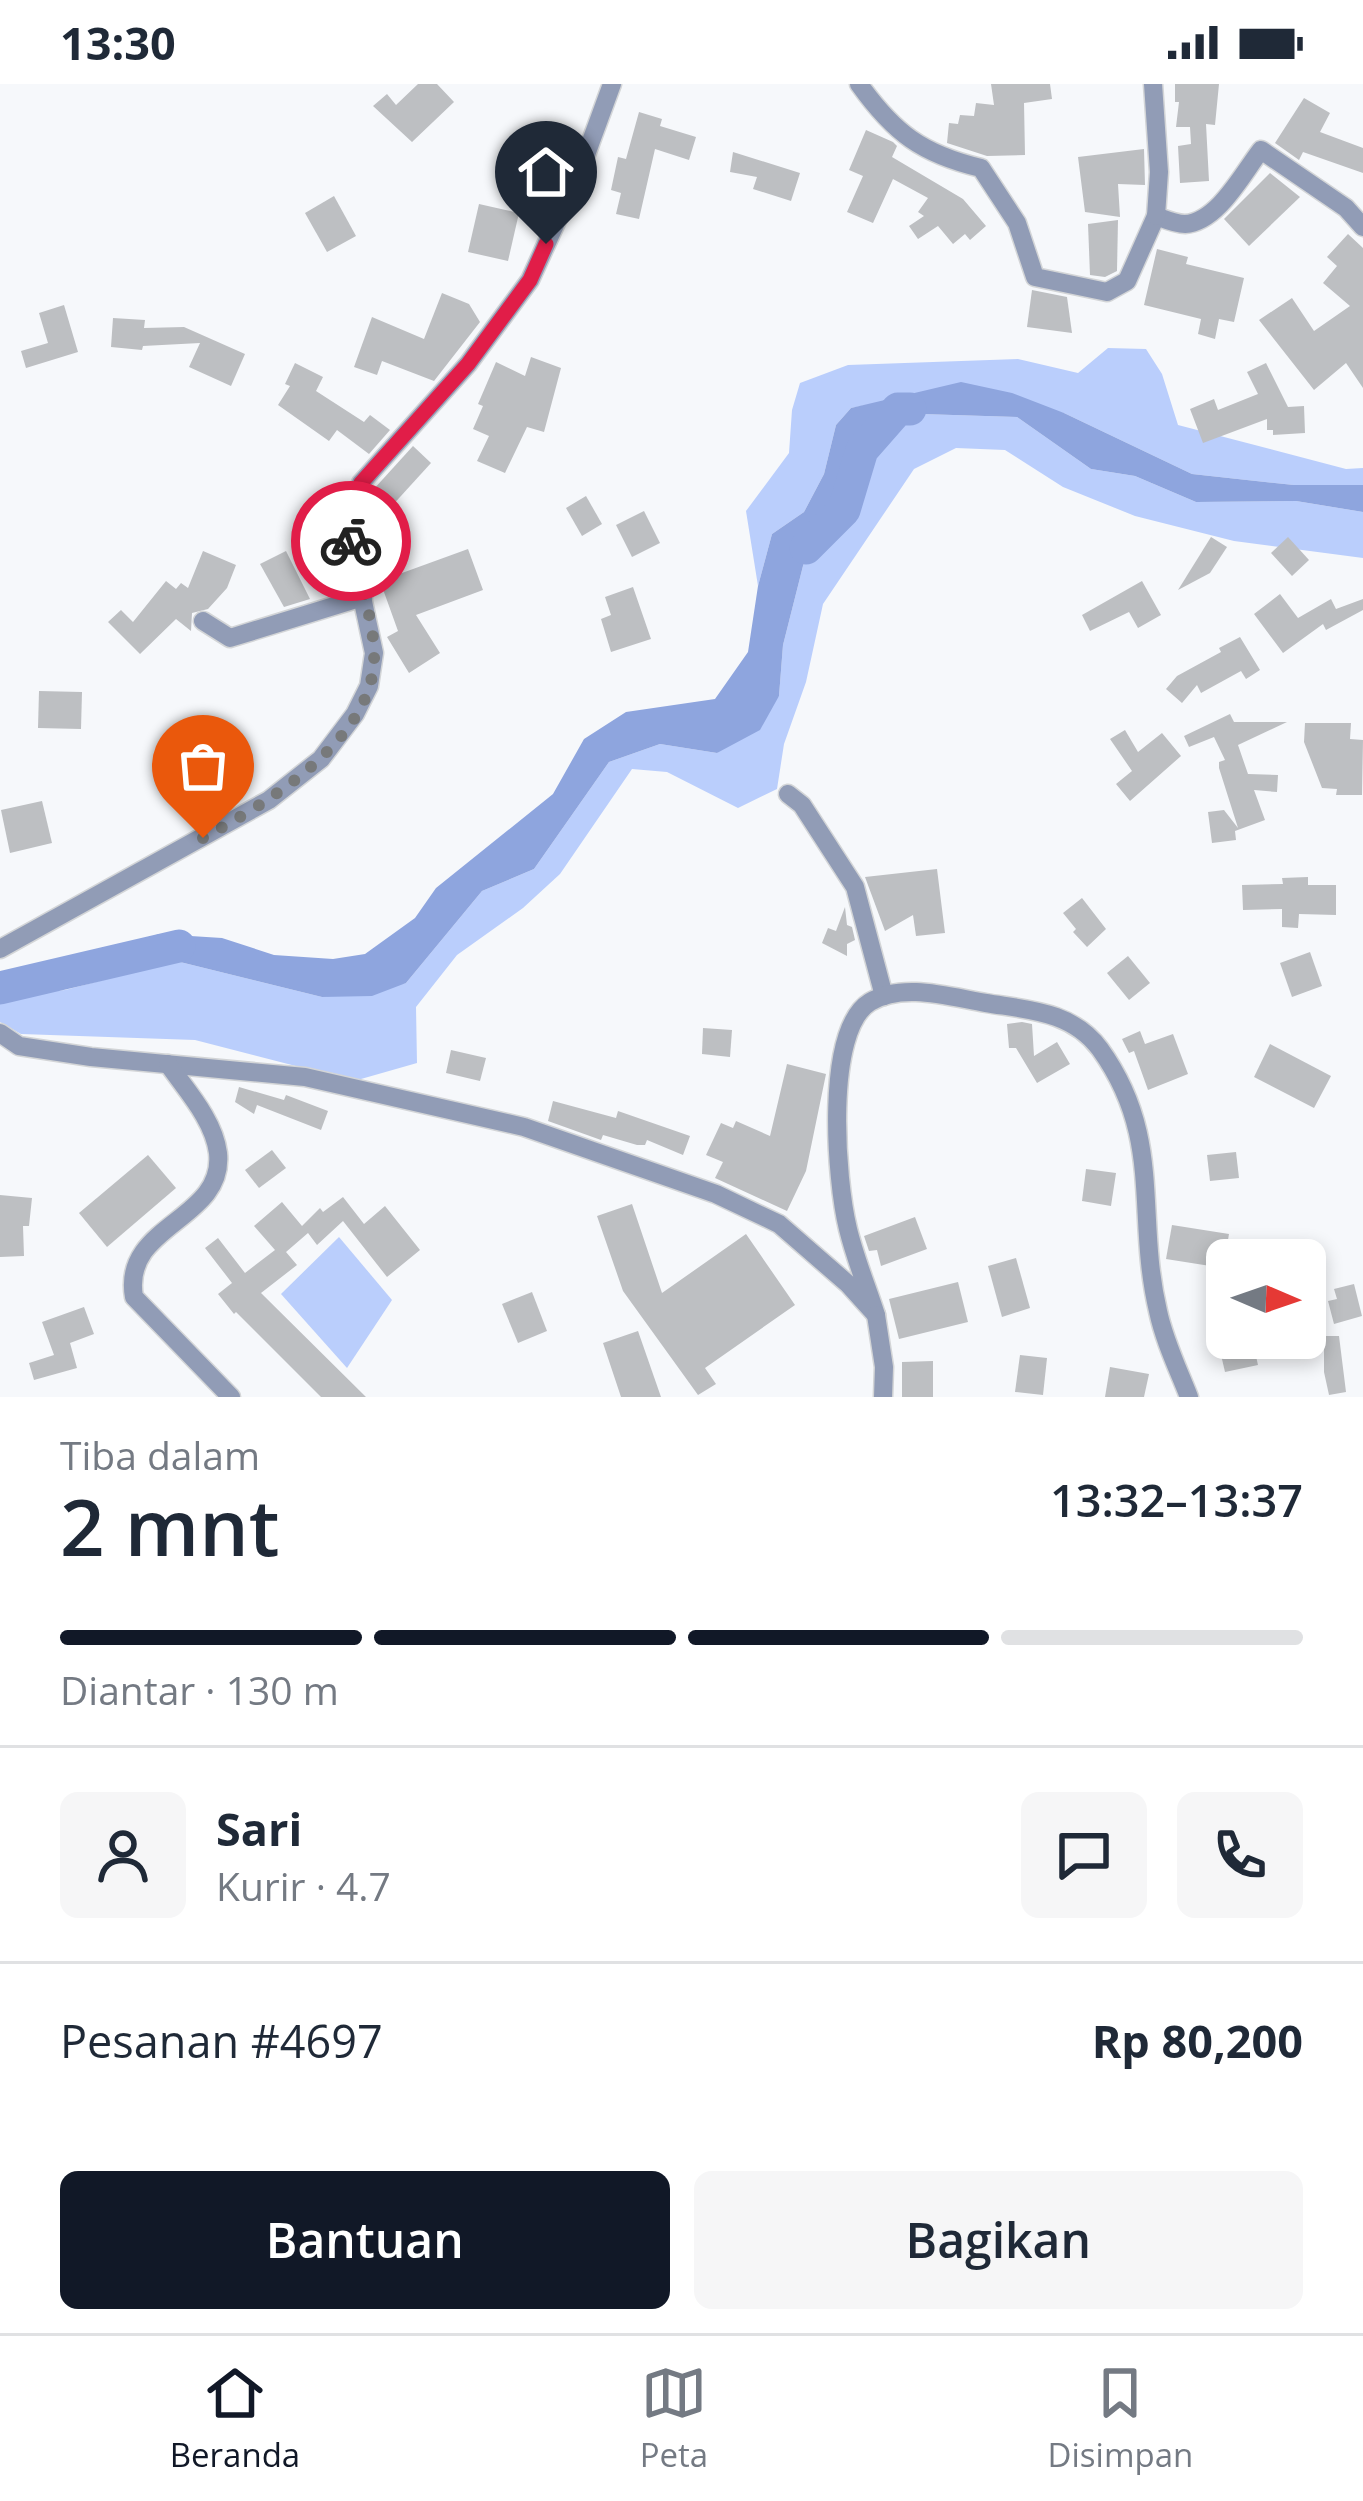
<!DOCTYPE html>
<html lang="id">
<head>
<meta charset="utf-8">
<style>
  body { margin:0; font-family:"Open Sans",sans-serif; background:#f6f6f7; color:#1f2937; height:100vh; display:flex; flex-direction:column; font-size:45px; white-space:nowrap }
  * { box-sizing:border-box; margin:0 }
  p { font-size:39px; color:#747a83 }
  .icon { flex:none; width:66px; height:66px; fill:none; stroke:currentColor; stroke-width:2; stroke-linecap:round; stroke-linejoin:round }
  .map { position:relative; height:1313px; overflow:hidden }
  .side { display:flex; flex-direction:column; background:#fff; flex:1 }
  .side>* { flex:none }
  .needle { width:78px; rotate:92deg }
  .fabs { position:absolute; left:1206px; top:1155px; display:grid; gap:24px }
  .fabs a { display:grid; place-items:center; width:120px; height:120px; border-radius:18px; background:#fff; box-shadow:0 6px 18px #0003; font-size:60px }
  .pin { position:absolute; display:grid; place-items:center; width:102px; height:102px; color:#fff; margin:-123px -51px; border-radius:50% 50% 50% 0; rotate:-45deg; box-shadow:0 0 12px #0007 }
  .pin .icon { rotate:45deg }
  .courier { position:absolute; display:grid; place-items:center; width:120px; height:120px; margin:-60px; border:9px solid #e11d48; border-radius:50%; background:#fff; color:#222; box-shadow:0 3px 15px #0007 }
  .summary em { font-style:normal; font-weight:600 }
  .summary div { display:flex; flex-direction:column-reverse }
  .summary { display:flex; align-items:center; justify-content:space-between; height:204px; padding:0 60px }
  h1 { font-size:78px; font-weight:600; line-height:90px }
  .bar { display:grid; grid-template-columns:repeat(4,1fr); gap:18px 12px; align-content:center; height:144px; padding:0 60px }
  .bar i { height:15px; border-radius:9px; background:#e0e1e3 }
  .bar .on { background:#111827 }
  .bar p { grid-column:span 4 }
  .line { display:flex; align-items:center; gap:30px; padding:0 60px; border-top:3px solid #e0e1e3 }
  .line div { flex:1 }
  .round { display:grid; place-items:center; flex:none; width:126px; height:126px; border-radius:18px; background:#f6f6f7 }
  .button { display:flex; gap:24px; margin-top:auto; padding:24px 60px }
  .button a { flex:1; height:138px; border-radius:18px; background:#111827; color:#fff; font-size:48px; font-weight:600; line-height:138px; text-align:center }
  .button a+a { background:#f6f6f7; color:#1f2937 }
  .status { display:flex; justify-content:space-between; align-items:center; height:84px; padding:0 60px; background:#fff; direction:ltr }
  .status svg { height:33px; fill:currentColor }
  .dock { display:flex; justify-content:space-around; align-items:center; height:168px; border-top:3px solid #e0e1e3; background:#fff; font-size:33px; color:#747a83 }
  .dock a { display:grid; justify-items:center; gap:6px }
  .dock .on { color:#111827 }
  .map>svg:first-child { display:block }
</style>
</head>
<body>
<div class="status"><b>13:30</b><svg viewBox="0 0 49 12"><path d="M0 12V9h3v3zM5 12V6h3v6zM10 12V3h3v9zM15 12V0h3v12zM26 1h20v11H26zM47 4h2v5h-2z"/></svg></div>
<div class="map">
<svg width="1363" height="1313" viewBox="0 0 1363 1313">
  <rect width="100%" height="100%" fill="#f6f8fb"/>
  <g fill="#bacefc">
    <path d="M 1108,264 L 1146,265 L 1162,290 L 1178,341 L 1346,385 L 1363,384 L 1363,401 L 1294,401 L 1192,390 L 1064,329 L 898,315 L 851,324 L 836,341 L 824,390 L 804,428 L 772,450 L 758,502 L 746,427 L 789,369 L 792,326 L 800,299 L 848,281 L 1018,275 L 1078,289 Z"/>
    <path d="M 921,330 L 1017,333 L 1091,385 L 1135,392 L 1196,418 L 1296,417 L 1363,428 L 1363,474 L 1234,457 L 1135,432 L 1063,403 L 1005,366 L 956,364 L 914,385 L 823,520 L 806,598 L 784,660 L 777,705 L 738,724 L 667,688 L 632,685 L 560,790 L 523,824 L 457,871 L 416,923 L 417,979 L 354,997 L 195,956 L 21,950 L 0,938 L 0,913 L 65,906 L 176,877 L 322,913 L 406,899 L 482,807 L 534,785 L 609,678 L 660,660 L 717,669 L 779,612 L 783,561 L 804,478 L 836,447 L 844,392 L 863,355 Z"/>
    <path d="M 339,1153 L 392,1216 L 347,1284 L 281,1210 Z"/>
  </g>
  <path fill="#8ea5de" d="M 961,298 L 1012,309 L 1064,329 L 1192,390 L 1294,401 L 1363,401 L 1363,428 L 1296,417 L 1196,418 L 1135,392 L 1091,385 L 1017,333 L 921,330 L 863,355 L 844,392 L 836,447 L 804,478 L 783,561 L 779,612 L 760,646 L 717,669 L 660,660 L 609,678 L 534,785 L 482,807 L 406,899 L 372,912 L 322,913 L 176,877 L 112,866 L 159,850 L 222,854 L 274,871 L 333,875 L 365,870 L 415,834 L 436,804 L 553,710 L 584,655 L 626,628 L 715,615 L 748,568 L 758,502 L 772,450 L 804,428 L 824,390 L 836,341 L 851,324 Z"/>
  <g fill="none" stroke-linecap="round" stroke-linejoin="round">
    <g stroke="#8ea5de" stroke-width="33">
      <path d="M 806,464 L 844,426 L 862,366 L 898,325 L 910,325"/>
      <path d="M 0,904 L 179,862"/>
    </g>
  </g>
  <g fill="#bdbfc2">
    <path d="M 418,0 L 437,0 L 454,18 L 412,58 L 373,22 L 387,10 L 396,21 Z"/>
    <path d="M 991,0 L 1050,0 L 1052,15 L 1024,19 L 1025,71 L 987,72 L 947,59 L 949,39 L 958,40 L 960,31 L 974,32 L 976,19 L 994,21 Z"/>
    <path d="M 1175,0 L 1219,0 L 1215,41 L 1206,40 L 1209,97 L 1180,99 L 1178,62 L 1191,60 L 1190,43 L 1176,43 L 1179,18 L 1175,18 Z"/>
    <path d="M 1304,14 L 1330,29 L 1320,48 L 1363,64 L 1363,89 L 1303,68 L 1299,76 L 1275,59 Z"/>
    <path d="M 639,28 L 662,35 L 660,42 L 696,53 L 689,76 L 655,65 L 639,135 L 616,130 L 621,109 L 611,106 L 618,73 L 626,75 Z"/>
    <path d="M 866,46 L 893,58 L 897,62 L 892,73 L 963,115 L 986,142 L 970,156 L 965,150 L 953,160 L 938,142 L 918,155 L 909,142 L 924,132 L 918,128 L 928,114 L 893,95 L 873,139 L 847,128 L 863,92 L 849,86 Z"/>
    <path d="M 1144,65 L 1145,101 L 1118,100 L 1120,133 L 1085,128 L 1078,73 Z"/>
    <path d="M 733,68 L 800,89 L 791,117 L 753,105 L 757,93 L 730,88 Z"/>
    <path d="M 1270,89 L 1300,113 L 1249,162 L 1224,135 Z"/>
    <path d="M 334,112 L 356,152 L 327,168 L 305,129 Z"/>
    <path d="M 479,120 L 519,129 L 508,177 L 468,168 Z"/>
    <path d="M 1118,136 L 1117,187 L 1105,193 L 1090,191 L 1088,140 Z"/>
    <path d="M 1348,150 L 1363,164 L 1363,304 L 1346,279 L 1314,306 L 1259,236 L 1292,214 L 1314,247 L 1350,222 L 1323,199 L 1337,182 L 1327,173 Z"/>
    <path d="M 1157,165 L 1188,173 L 1186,180 L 1244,194 L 1234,238 L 1219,235 L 1215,255 L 1198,250 L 1201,235 L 1144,221 Z"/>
    <path d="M 1032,206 L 1067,213 L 1072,249 L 1027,243 Z"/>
    <path d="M 442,209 L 469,220 L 480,238 L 434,297 L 382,277 L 377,291 L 354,283 L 372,233 L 424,255 Z"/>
    <path d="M 64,221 L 78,268 L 26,284 L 21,267 L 48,259 L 39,229 Z"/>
    <path d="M 113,234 L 145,236 L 144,244 L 184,243 L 245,270 L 231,302 L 189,283 L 200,259 L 143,262 L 142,266 L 111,263 Z"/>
    <path d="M 531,273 L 561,284 L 544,348 L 527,343 L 505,389 L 477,377 L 489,352 L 473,345 L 483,322 L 478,320 L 496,278 L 525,292 Z"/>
    <path d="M 295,279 L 323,293 L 316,307 L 364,338 L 370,331 L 390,346 L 369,370 L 337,346 L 329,357 L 278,321 L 290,302 L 285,300 Z"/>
    <path d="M 1266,279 L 1288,323 L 1304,322 L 1305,349 L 1273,351 L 1273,346 L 1267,346 L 1267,335 L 1203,359 L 1190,325 L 1214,315 L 1218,326 L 1258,310 L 1247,288 Z"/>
    <path d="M 413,362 L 431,379 L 390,424 L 373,406 Z"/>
    <path d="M 586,412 L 602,440 L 582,452 L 566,424 Z"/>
    <path d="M 644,427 L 660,459 L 632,473 L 616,441 Z"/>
    <path d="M 1211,453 L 1227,463 L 1210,489 L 1178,506 Z"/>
    <path d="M 1288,453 L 1309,476 L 1292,492 L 1271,469 Z"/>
    <path d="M 468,465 L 483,506 L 416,531 L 440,569 L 409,589 L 387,553 L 398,547 L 380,497 Z"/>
    <path d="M 203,467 L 236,481 L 227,504 L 208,525 L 192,529 L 191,547 L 176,535 L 140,570 L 108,538 L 121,526 L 133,538 L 166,497 L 176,505 L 181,499 L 188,504 Z"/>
    <path d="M 286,467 L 310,515 L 284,523 L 260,480 Z"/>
    <path d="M 1142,497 L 1161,531 L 1138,544 L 1129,528 L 1090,547 L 1082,531 Z"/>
    <path d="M 633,503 L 651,555 L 611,568 L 601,535 L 611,531 L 605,513 Z"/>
    <path d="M 1280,510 L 1298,534 L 1331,515 L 1336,525 L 1363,515 L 1363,526 L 1326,546 L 1323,540 L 1283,569 L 1254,530 Z"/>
    <path d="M 1240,553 L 1260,586 L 1246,595 L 1241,587 L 1201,609 L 1197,601 L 1182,619 L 1166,605 L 1177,592 L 1221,568 L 1219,564 Z"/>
    <path d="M 39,607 L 82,608 L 81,645 L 38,644 Z"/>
    <path d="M 1230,630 L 1234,638 L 1287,638 L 1238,661 L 1248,690 L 1278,691 L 1277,708 L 1254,706 L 1265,736 L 1235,747 L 1236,756 L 1212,759 L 1208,728 L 1224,726 L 1238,744 L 1219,684 L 1219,678 L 1225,676 L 1214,653 L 1189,663 L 1184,652 Z"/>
    <path d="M 1305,639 L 1351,639 L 1350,655 L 1363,656 L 1362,711 L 1336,711 L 1337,705 L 1322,704 L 1304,658 Z"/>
    <path d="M 1125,646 L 1138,668 L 1162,649 L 1181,672 L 1130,717 L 1116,700 L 1132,687 L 1110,655 Z"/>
    <path d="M 42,717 L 52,759 L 10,769 L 1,726 Z"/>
    <path d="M 937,785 L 945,849 L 916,852 L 913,831 L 885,847 L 865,793 Z"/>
    <path d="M 1308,793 L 1308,801 L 1336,801 L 1336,831 L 1299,830 L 1298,844 L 1282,843 L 1282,825 L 1243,826 L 1242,801 L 1283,800 L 1282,794 Z"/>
    <path d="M 1082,814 L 1106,845 L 1087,863 L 1073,848 L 1076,845 L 1063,829 Z"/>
    <path d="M 845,823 L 847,841 L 852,843 L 855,856 L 847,860 L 847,872 L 822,859 L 828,844 L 836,847 Z"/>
    <path d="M 1310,868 L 1322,902 L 1292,913 L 1280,879 Z"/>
    <path d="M 1128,872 L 1150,899 L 1129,916 L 1107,889 Z"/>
    <path d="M 1022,938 L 1032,940 L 1034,972 L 1057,958 L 1070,980 L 1037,999 L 1016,964 L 1009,964 L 1007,940 Z"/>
    <path d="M 703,944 L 732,946 L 730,973 L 702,970 Z"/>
    <path d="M 1140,947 L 1145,960 L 1173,950 L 1188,990 L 1148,1006 L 1134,967 L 1129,969 L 1122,955 Z"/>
    <path d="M 1270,960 L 1331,992 L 1314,1024 L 1254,993 Z"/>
    <path d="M 451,966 L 486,974 L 480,997 L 446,989 Z"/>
    <path d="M 787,980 L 826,990 L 806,1087 L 787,1127 L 715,1094 L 723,1078 L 706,1071 L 721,1039 L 733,1044 L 736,1037 L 770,1052 Z"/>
    <path d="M 239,1003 L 284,1016 L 286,1011 L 328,1027 L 321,1046 L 257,1021 L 254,1030 L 235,1018 Z"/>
    <path d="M 553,1017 L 616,1034 L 618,1027 L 690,1052 L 683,1071 L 647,1056 L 645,1061 L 637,1061 L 603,1051 L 601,1056 L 548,1037 Z"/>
    <path d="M 272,1066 L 286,1084 L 259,1104 L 245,1086 Z"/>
    <path d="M 1236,1068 L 1239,1094 L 1210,1097 L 1207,1071 Z"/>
    <path d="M 148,1071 L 176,1104 L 107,1163 L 79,1129 Z"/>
    <path d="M 1086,1085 L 1116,1089 L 1111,1122 L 1082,1117 Z"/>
    <path d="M 0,1111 L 32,1114 L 29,1142 L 23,1142 L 24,1172 L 0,1173 Z"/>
    <path d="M 343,1113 L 364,1140 L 385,1122 L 420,1166 L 387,1193 L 343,1137 L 317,1161 L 308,1149 L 286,1168 L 297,1181 L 261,1209 L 366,1313 L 321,1313 L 236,1228 L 234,1230 L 218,1210 L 232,1199 L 205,1164 L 218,1154 L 245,1189 L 275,1166 L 254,1142 L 282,1118 L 302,1142 L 320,1124 L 323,1128 Z"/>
    <path d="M 632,1120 L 662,1209 L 746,1150 L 795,1221 L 705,1284 L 716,1300 L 698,1311 L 623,1207 L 597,1132 Z"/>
    <path d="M 915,1133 L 927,1165 L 881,1182 L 877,1166 L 869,1167 L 864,1152 Z"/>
    <path d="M 1172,1141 L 1229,1150 L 1223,1184 L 1166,1175 Z"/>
    <path d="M 1016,1174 L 1030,1224 L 1002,1233 L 988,1182 Z"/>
    <path d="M 958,1198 L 968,1238 L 899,1255 L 889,1215 Z"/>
    <path d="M 1354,1200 L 1362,1232 L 1334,1240 L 1328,1217 L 1337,1215 L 1334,1205 Z"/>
    <path d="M 532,1208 L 547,1247 L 518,1259 L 502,1220 Z"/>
    <path d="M 84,1223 L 94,1250 L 70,1259 L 77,1284 L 34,1296 L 29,1279 L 54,1271 L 42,1238 Z"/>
    <path d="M 638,1247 L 661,1313 L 621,1313 L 603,1259 Z"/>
    <path d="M 1324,1252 L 1339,1252 L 1346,1308 L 1329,1311 L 1324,1288 Z"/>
    <path d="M 1237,1254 L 1252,1254 L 1258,1281 L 1225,1288 L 1218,1258 Z"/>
    <path d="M 1020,1271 L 1047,1274 L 1043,1311 L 1015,1308 Z"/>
    <path d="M 933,1277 L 933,1313 L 902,1313 L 902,1278 Z"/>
    <path d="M 1110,1283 L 1149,1290 L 1144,1313 L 1105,1313 Z"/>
  </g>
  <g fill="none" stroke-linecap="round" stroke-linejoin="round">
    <g stroke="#d3d5d7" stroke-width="21">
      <g id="minor">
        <path d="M 859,0 C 894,49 922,70 981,84 L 1017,139 L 1035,193 L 1107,208 L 1127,197 L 1156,132 C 1164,135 1176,140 1185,140 C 1218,138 1243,89 1261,66 L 1346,124 L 1363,143"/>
        <path d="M 1153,0 L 1159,88 L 1156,132"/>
        <path d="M 203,537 L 230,554 L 363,513"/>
        <path d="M 788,710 L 802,721 L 855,803 L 884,912"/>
        <path d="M 0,865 L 269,716 L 321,675 L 355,630 L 369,602 L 374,569 L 350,457 L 350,427 L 361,399 L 468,280 L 530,196 L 583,79 L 612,0"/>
        <path d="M 0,949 L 19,962 L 91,973 L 305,993 L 524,1043 L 716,1110 L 779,1140 L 848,1200 L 876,1231 C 867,1203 855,1174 848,1145 C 836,1097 824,946 870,918 C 903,898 950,913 986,919 C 1028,926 1072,927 1100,965 C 1164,1054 1135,1130 1158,1227 C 1164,1256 1178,1285 1189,1313"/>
        <path d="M 168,980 C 186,1006 214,1036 218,1069 C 225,1137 121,1140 134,1213 L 231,1313"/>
        <path d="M 876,1231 L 884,1283 L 883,1313"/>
      </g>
    </g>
    <use href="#minor" stroke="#919cb6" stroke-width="18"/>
  </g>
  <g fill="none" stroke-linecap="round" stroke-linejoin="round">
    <path stroke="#77797a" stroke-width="12" stroke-dasharray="0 21.6" d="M 203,754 C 267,719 378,654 374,568 C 373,532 358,493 351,457"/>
    <path stroke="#e11d48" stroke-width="15" d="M 351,457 L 350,427 L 361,399 L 468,280 L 530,196 L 546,160"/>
  </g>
</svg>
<div class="fabs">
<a><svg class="needle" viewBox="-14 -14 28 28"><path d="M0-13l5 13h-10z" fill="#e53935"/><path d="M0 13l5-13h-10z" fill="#747a83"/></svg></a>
</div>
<div class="pin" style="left:203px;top:754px;background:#ea580c"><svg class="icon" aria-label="bag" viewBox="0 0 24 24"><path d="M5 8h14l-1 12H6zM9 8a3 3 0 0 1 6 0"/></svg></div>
<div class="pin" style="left:546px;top:160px;background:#1f2937"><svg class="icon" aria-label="home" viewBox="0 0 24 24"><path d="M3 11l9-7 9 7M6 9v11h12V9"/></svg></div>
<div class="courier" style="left:351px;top:457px"><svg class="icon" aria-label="bike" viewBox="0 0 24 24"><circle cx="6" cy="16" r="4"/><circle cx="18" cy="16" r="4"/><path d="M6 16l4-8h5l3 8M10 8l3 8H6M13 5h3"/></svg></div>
</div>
<section class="side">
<div class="summary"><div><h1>2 mnt</h1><p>Tiba dalam</p></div><em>13:32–13:37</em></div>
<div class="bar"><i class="on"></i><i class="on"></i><i class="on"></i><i></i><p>Diantar · 130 m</p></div>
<div class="line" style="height:216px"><a class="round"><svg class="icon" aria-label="person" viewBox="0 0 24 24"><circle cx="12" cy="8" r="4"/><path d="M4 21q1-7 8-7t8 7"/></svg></a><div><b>Sari</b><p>Kurir · 4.7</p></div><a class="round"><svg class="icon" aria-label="chat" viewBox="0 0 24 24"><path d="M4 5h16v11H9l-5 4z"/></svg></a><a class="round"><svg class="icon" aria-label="phone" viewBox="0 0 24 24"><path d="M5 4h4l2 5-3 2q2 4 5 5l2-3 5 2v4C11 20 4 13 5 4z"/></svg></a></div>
<div class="line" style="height:156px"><div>Pesanan #4697</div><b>Rp 80,200</b></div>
<div class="button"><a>Bantuan</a><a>Bagikan</a></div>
</section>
<nav class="dock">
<a class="on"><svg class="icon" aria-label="home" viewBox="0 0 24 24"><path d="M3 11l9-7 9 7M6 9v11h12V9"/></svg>Beranda</a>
<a><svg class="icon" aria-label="map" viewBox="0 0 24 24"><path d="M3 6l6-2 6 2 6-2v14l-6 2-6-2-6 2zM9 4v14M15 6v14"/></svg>Peta</a>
<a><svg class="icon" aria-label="saved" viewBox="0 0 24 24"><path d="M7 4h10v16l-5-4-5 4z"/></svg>Disimpan</a>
</nav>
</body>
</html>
